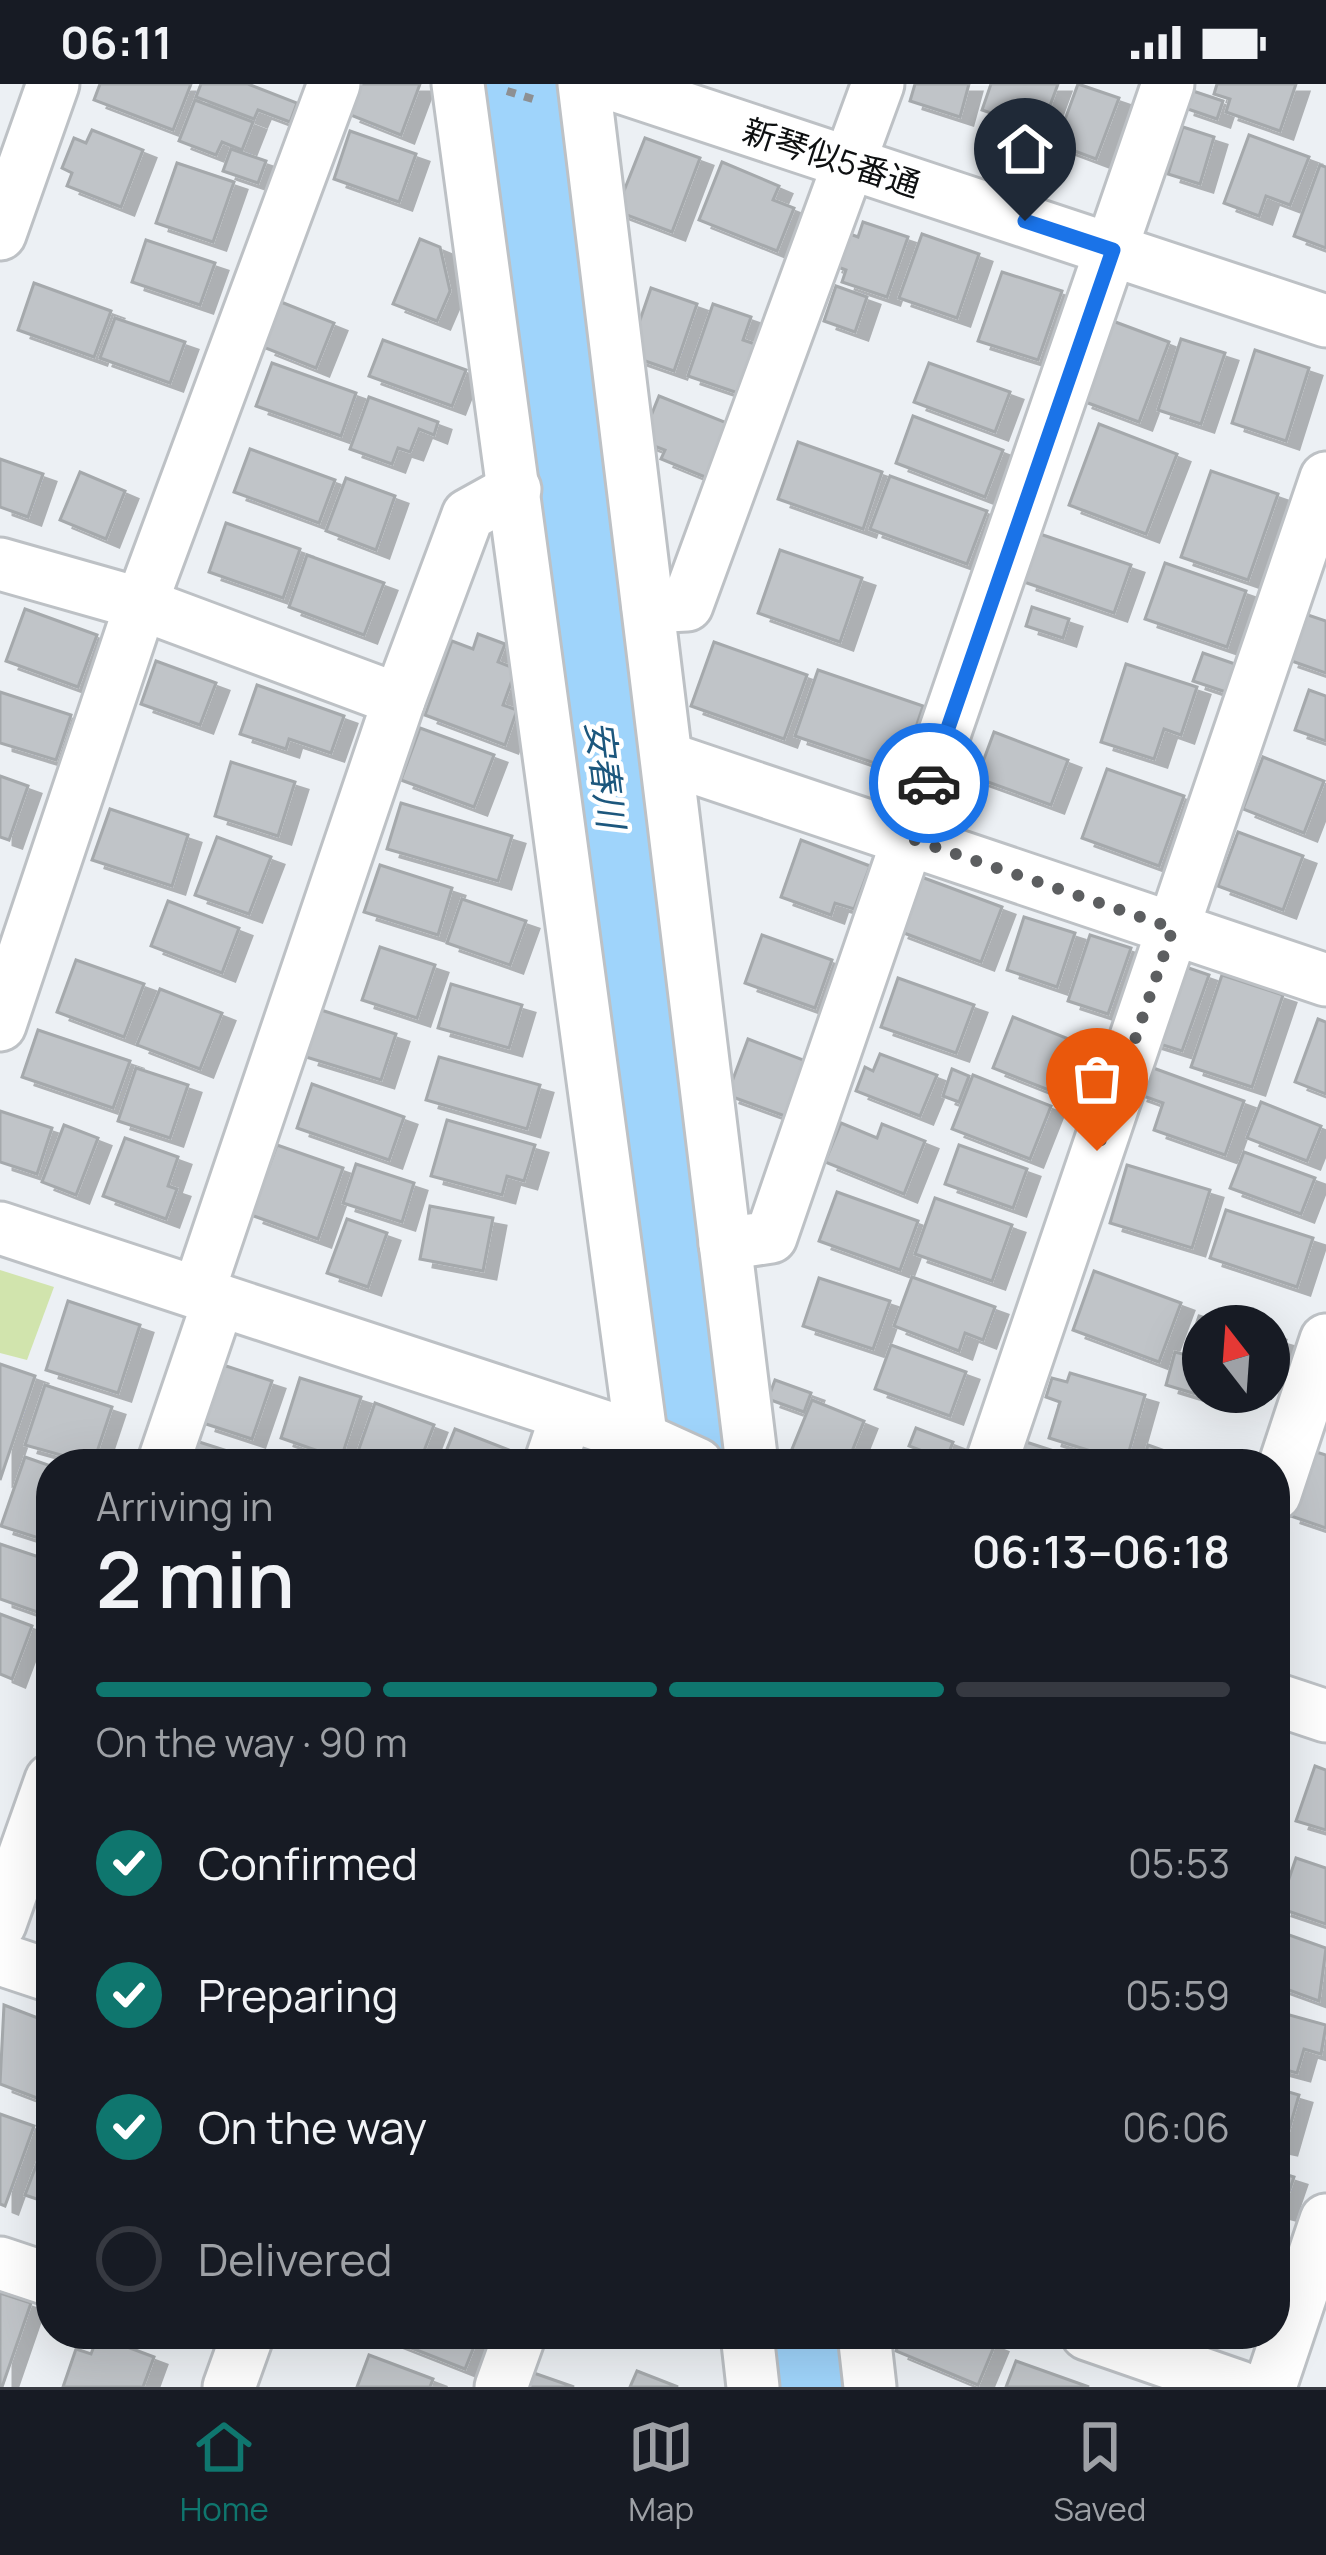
<!DOCTYPE html>
<html lang="en">
<head>
<meta charset="utf-8">
<style>
  body { margin:0; font-family:Manrope,"Noto Sans JP",sans-serif; background:#20242c; color:#f1f3f6; height:100vh; display:flex; flex-direction:column; font-size:45px; white-space:nowrap }
  * { box-sizing:border-box; margin:0 }
  p { font-size:39px; color:#9ea1a6 }
  .icon { flex:none; width:66px; height:66px; fill:none; stroke:currentColor; stroke-width:2; stroke-linecap:round; stroke-linejoin:round }
  .map { position:relative; flex:1; overflow:hidden }
  .details { position:absolute; left:36px; top:1365px; width:1254px; height:900px; display:flex; flex-direction:column; background:#171b24; border-radius:48px; box-shadow:0 12px 48px #0002 }
  .details>* { flex:none }
  .needle { width:78px; rotate:343deg }
  .buttons { position:absolute; left:1182px; top:1221px; display:grid; gap:24px }
  .buttons a { display:grid; place-items:center; width:108px; height:108px; border-radius:50%; background:#171b24; box-shadow:0 12px 48px #0002; font-size:60px }
  .pin { position:absolute; display:grid; place-items:center; width:102px; height:102px; color:#fff; margin:-123px -51px; border-radius:50% 50% 50% 0; rotate:-45deg; box-shadow:0 0 12px #0007 }
  .pin .icon { rotate:45deg }
  .courier { position:absolute; display:grid; place-items:center; width:120px; height:120px; margin:-60px; border:9px solid #1a73e8; border-radius:50%; background:#fff; color:#222; box-shadow:0 3px 15px #0007 }
  .overview em { font-style:normal; font-weight:600 }
  .overview div { display:flex; flex-direction:column-reverse }
  .overview { display:flex; align-items:center; justify-content:space-between; height:204px; padding:0 60px }
  h1 { font-size:78px; font-weight:600; line-height:90px }
  .bar { display:grid; grid-template-columns:repeat(4,1fr); gap:18px 12px; align-content:center; height:144px; padding:0 60px }
  .bar i { height:15px; border-radius:9px; background:#363941 }
  .bar .current { background:#0f766e }
  .bar p { grid-column:span 4 }
  ol { padding:0 60px; list-style:none }
  li { display:flex; align-items:center; gap:36px; height:132px }
  li p { margin-inline-start:auto }
  li .icon { padding:12px; border-radius:50%; background:#0f766e; color:#fff; stroke-width:4 }
  li:last-child { color:#9ea1a6 }
  li i { width:66px; height:66px; border:6px solid #363941; border-radius:50% }
  .status { display:flex; justify-content:space-between; align-items:center; height:84px; padding:0 60px; background:#171b24; direction:ltr }
  .status svg { height:33px; fill:currentColor }
  .dock { display:flex; justify-content:space-around; align-items:center; height:168px; border-top:3px solid #363941; background:#171b24; font-size:33px; color:#9ea1a6 }
  .dock a { display:grid; justify-items:center; gap:6px }
  .dock .current { color:#0f766e }
  .map>svg:first-child { display:block }
</style>
</head>
<body>
<div class="status"><b>06:11</b><svg viewBox="0 0 49 12"><path d="M0 12V9h3v3zM5 12V6h3v6zM10 12V3h3v9zM15 12V0h3v12zM26 1h20v11H26zM47 4h2v5h-2z"/></svg></div>
<div class="map">
<svg width="1326" height="2303" viewBox="0 0 1326 2303">
  <defs>
    <filter id="shadow"><feDropShadow dx="13" dy="8" stdDeviation="0" flood-color="#0004"/></filter>
  </defs>
  <rect width="100%" height="100%" fill="#ecf0f4"/>
  <path fill="#d1e4ad" d="M 0,1186 L 54,1203 L 27,1276 L 0,1269 Z"/>
  <g fill="none" stroke-linecap="round" stroke-linejoin="round">
    <g stroke="#9fd4fb" stroke-width="84">
      <path d="M 516,0 L 697,1380"/>
      <path d="M 810,2250 L 817,2303"/>
    </g>
  </g>
  <g fill="#c0c4c8" stroke="#a5a9ac" stroke-width="3" filter="url(#shadow)">
    <path d="M 100,0 L 191,0 L 173,46 L 94,16 Z"/>
    <path d="M 201,0 L 248,0 L 297,19 L 290,38 L 258,26 L 254,35 L 196,13 Z"/>
    <path d="M 360,0 L 420,0 L 401,51 L 348,30 Z"/>
    <path d="M 915,0 L 969,0 L 960,33 L 910,17 Z"/>
    <path d="M 991,0 L 1058,0 L 1041,46 L 982,26 Z"/>
    <path d="M 1078,0 L 1119,14 L 1096,75 L 1056,60 Z"/>
    <path d="M 1217,0 L 1296,0 L 1280,47 L 1226,28 L 1230,15 L 1214,10 Z"/>
    <path d="M 1187,5 L 1223,17 L 1217,35 L 1182,23 Z"/>
    <path d="M 195,16 L 253,38 L 242,66 L 222,58 L 216,71 L 179,57 Z"/>
    <path d="M 1183,43 L 1214,53 L 1200,100 L 1168,90 Z"/>
    <path d="M 92,46 L 143,66 L 121,123 L 67,102 L 72,89 L 62,84 L 74,54 L 86,59 Z"/>
    <path d="M 350,47 L 416,70 L 399,118 L 334,95 Z"/>
    <path d="M 1249,51 L 1309,73 L 1290,121 L 1266,112 L 1259,132 L 1224,119 Z"/>
    <path d="M 645,54 L 700,74 L 672,148 L 616,127 Z"/>
    <path d="M 231,65 L 266,77 L 258,99 L 223,87 Z"/>
    <path d="M 722,78 L 779,102 L 773,116 L 794,124 L 777,167 L 699,136 Z"/>
    <path d="M 177,79 L 234,98 L 213,158 L 156,139 Z"/>
    <path d="M 1320,81 L 1326,83 L 1326,164 L 1294,152 Z"/>
    <path d="M 863,138 L 908,153 L 887,213 L 842,198 L 846,186 L 830,180 L 842,147 L 858,153 Z"/>
    <path d="M 922,150 L 979,170 L 957,234 L 899,214 Z"/>
    <path d="M 420,155 L 440,163 L 450,207 L 437,237 L 393,220 Z"/>
    <path d="M 146,156 L 215,179 L 200,221 L 132,198 Z"/>
    <path d="M 1002,188 L 1062,207 L 1038,276 L 978,257 Z"/>
    <path d="M 34,199 L 111,227 L 94,273 L 18,246 Z"/>
    <path d="M 836,202 L 867,213 L 855,248 L 824,237 Z"/>
    <path d="M 651,204 L 697,220 L 674,287 L 628,271 Z"/>
    <path d="M 281,218 L 334,239 L 316,284 L 263,263 Z"/>
    <path d="M 713,220 L 751,233 L 743,256 L 755,260 L 738,309 L 688,292 Z"/>
    <path d="M 115,234 L 185,258 L 170,299 L 100,274 Z"/>
    <path d="M 1110,236 L 1169,258 L 1139,338 L 1080,316 Z"/>
    <path d="M 1181,255 L 1225,269 L 1201,340 L 1158,326 Z"/>
    <path d="M 383,256 L 466,286 L 452,322 L 369,292 Z"/>
    <path d="M 1255,266 L 1309,284 L 1286,357 L 1232,339 Z"/>
    <path d="M 272,279 L 356,309 L 341,352 L 256,322 Z"/>
    <path d="M 929,279 L 1010,308 L 995,348 L 914,318 Z"/>
    <path d="M 659,312 L 732,341 L 710,395 L 661,375 L 665,366 L 641,357 Z"/>
    <path d="M 369,313 L 438,338 L 434,351 L 419,345 L 410,368 L 398,364 L 392,380 L 350,365 Z"/>
    <path d="M 913,332 L 1003,366 L 985,413 L 896,379 Z"/>
    <path d="M 1099,340 L 1177,370 L 1146,450 L 1069,421 Z"/>
    <path d="M 798,358 L 882,388 L 863,445 L 778,415 Z"/>
    <path d="M 250,365 L 335,396 L 319,439 L 234,408 Z"/>
    <path d="M 0,375 L 43,390 L 28,433 L 0,423 Z"/>
    <path d="M 1211,387 L 1278,410 L 1248,496 L 1181,473 Z"/>
    <path d="M 80,388 L 125,407 L 106,455 L 60,436 Z"/>
    <path d="M 890,392 L 987,427 L 967,480 L 870,445 Z"/>
    <path d="M 346,394 L 395,412 L 376,466 L 326,447 Z"/>
    <path d="M 226,439 L 300,465 L 283,514 L 209,488 Z"/>
    <path d="M 1040,450 L 1131,481 L 1114,529 L 1024,498 Z"/>
    <path d="M 780,466 L 862,494 L 840,558 L 758,529 Z"/>
    <path d="M 307,471 L 384,499 L 364,551 L 289,523 Z"/>
    <path d="M 1165,479 L 1246,507 L 1227,563 L 1145,535 Z"/>
    <path d="M 1032,523 L 1069,535 L 1063,554 L 1026,542 Z"/>
    <path d="M 25,525 L 97,551 L 78,603 L 6,577 Z"/>
    <path d="M 1302,529 L 1326,537 L 1326,589 L 1286,575 Z"/>
    <path d="M 478,550 L 505,560 L 498,578 L 516,585 L 503,621 L 517,626 L 505,661 L 425,631 L 452,557 L 473,565 Z"/>
    <path d="M 714,558 L 807,591 L 784,655 L 691,622 Z"/>
    <path d="M 1203,569 L 1235,580 L 1226,608 L 1193,597 Z"/>
    <path d="M 156,577 L 216,599 L 200,641 L 141,620 Z"/>
    <path d="M 1126,580 L 1197,603 L 1181,651 L 1164,645 L 1154,675 L 1101,658 Z"/>
    <path d="M 818,586 L 923,622 L 901,688 L 795,652 Z"/>
    <path d="M 257,601 L 344,632 L 331,669 L 289,655 L 286,665 L 240,650 Z"/>
    <path d="M 1309,606 L 1326,612 L 1326,657 L 1295,646 Z"/>
    <path d="M 0,608 L 71,631 L 56,676 L 0,659 Z"/>
    <path d="M 420,644 L 494,671 L 474,723 L 401,696 Z"/>
    <path d="M 994,648 L 1068,676 L 1051,721 L 977,694 Z"/>
    <path d="M 1263,673 L 1324,697 L 1304,749 L 1243,725 Z"/>
    <path d="M 231,678 L 295,698 L 278,752 L 215,732 Z"/>
    <path d="M 1107,685 L 1184,712 L 1159,782 L 1082,754 Z"/>
    <path d="M 0,692 L 28,702 L 9,756 L 0,753 Z"/>
    <path d="M 401,719 L 512,752 L 498,797 L 387,765 Z"/>
    <path d="M 110,725 L 188,751 L 172,802 L 92,776 Z"/>
    <path d="M 1238,748 L 1303,772 L 1283,826 L 1218,802 Z"/>
    <path d="M 217,753 L 271,773 L 249,830 L 195,811 Z"/>
    <path d="M 801,756 L 870,782 L 854,825 L 835,819 L 831,831 L 781,813 Z"/>
    <path d="M 380,781 L 452,804 L 438,851 L 364,828 Z"/>
    <path d="M 916,791 L 1002,823 L 981,878 L 896,846 Z"/>
    <path d="M 462,815 L 526,837 L 510,881 L 447,859 Z"/>
    <path d="M 168,817 L 239,844 L 222,889 L 151,862 Z"/>
    <path d="M 1024,833 L 1075,849 L 1057,903 L 1007,886 Z"/>
    <path d="M 762,851 L 832,876 L 815,924 L 745,899 Z"/>
    <path d="M 1090,851 L 1131,864 L 1108,930 L 1068,917 Z"/>
    <path d="M 380,863 L 435,881 L 417,934 L 362,916 Z"/>
    <path d="M 76,876 L 144,900 L 124,953 L 57,928 Z"/>
    <path d="M 1171,878 L 1209,891 L 1182,967 L 1144,955 Z"/>
    <path d="M 1222,891 L 1283,911 L 1252,1003 L 1191,983 Z"/>
    <path d="M 898,894 L 974,921 L 956,969 L 881,943 Z"/>
    <path d="M 451,900 L 522,921 L 509,964 L 438,944 Z"/>
    <path d="M 160,905 L 222,929 L 200,985 L 137,961 Z"/>
    <path d="M 321,926 L 396,950 L 381,996 L 306,973 Z"/>
    <path d="M 1013,933 L 1079,959 L 1059,1010 L 993,984 Z"/>
    <path d="M 1318,935 L 1326,938 L 1326,1010 L 1295,998 Z"/>
    <path d="M 38,946 L 130,977 L 113,1024 L 22,993 Z"/>
    <path d="M 748,955 L 806,977 L 785,1032 L 727,1011 Z"/>
    <path d="M 880,970 L 937,991 L 920,1032 L 856,1007 L 865,983 L 873,987 Z"/>
    <path d="M 439,973 L 540,1001 L 527,1045 L 426,1016 Z"/>
    <path d="M 1145,981 L 1244,1017 L 1225,1071 L 1154,1046 L 1163,1019 L 1135,1009 Z"/>
    <path d="M 136,984 L 188,1001 L 170,1054 L 118,1037 Z"/>
    <path d="M 952,985 L 969,992 L 959,1018 L 943,1012 Z"/>
    <path d="M 973,991 L 1051,1022 L 1030,1075 L 952,1045 Z"/>
    <path d="M 312,1000 L 404,1033 L 389,1076 L 297,1044 Z"/>
    <path d="M 1261,1018 L 1321,1042 L 1307,1077 L 1247,1054 Z"/>
    <path d="M 0,1027 L 52,1044 L 37,1090 L 0,1078 Z"/>
    <path d="M 447,1036 L 535,1061 L 524,1097 L 507,1092 L 502,1111 L 431,1092 Z"/>
    <path d="M 841,1039 L 877,1054 L 882,1040 L 925,1057 L 904,1110 L 825,1078 Z"/>
    <path d="M 64,1041 L 98,1054 L 76,1111 L 42,1098 Z"/>
    <path d="M 125,1054 L 178,1073 L 168,1102 L 177,1105 L 166,1135 L 103,1112 Z"/>
    <path d="M 277,1061 L 343,1084 L 318,1155 L 251,1131 Z"/>
    <path d="M 959,1061 L 1027,1085 L 1013,1124 L 945,1100 Z"/>
    <path d="M 1244,1068 L 1315,1094 L 1301,1130 L 1230,1104 Z"/>
    <path d="M 356,1080 L 414,1099 L 402,1138 L 343,1119 Z"/>
    <path d="M 1127,1081 L 1210,1106 L 1192,1164 L 1110,1139 Z"/>
    <path d="M 837,1108 L 918,1137 L 900,1186 L 819,1157 Z"/>
    <path d="M 935,1114 L 1012,1141 L 992,1197 L 915,1170 Z"/>
    <path d="M 430,1122 L 493,1134 L 483,1187 L 420,1175 Z"/>
    <path d="M 1226,1126 L 1313,1154 L 1297,1203 L 1210,1174 Z"/>
    <path d="M 347,1135 L 387,1149 L 368,1203 L 327,1189 Z"/>
    <path d="M 1094,1187 L 1181,1219 L 1159,1278 L 1073,1246 Z"/>
    <path d="M 912,1193 L 995,1223 L 983,1256 L 965,1249 L 959,1267 L 894,1242 Z"/>
    <path d="M 819,1194 L 890,1217 L 873,1265 L 803,1242 Z"/>
    <path d="M 68,1217 L 140,1241 L 118,1309 L 46,1286 Z"/>
    <path d="M 1199,1232 L 1231,1242 L 1203,1242 L 1203,1308 L 1218,1308 L 1216,1316 L 1166,1301 L 1175,1268 L 1186,1271 Z"/>
    <path d="M 1269,1251 L 1286,1256 L 1272,1301 L 1269,1300 Z"/>
    <path d="M 891,1261 L 966,1288 L 950,1332 L 875,1305 Z"/>
    <path d="M 0,1280 L 35,1292 L 0,1396 Z"/>
    <path d="M 223,1281 L 272,1297 L 252,1355 L 203,1339 Z"/>
    <path d="M 1070,1289 L 1145,1311 L 1126,1378 L 1049,1354 L 1060,1318 L 1046,1313 L 1052,1294 L 1067,1298 Z"/>
    <path d="M 300,1294 L 361,1313 L 341,1375 L 281,1354 Z"/>
    <path d="M 775,1296 L 811,1309 L 804,1328 L 768,1315 Z"/>
    <path d="M 45,1301 L 112,1323 L 93,1380 L 25,1361 Z"/>
    <path d="M 812,1316 L 864,1337 L 847,1380 L 788,1375 Z"/>
    <path d="M 375,1319 L 434,1341 L 419,1380 L 354,1379 Z"/>
    <path d="M 916,1344 L 953,1358 L 946,1376 L 909,1362 Z"/>
    <path d="M 455,1345 L 527,1373 L 524,1380 L 441,1380 Z"/>
    <path d="M 196,1357 L 256,1376 L 254,1380 L 188,1380 Z"/>
    <path d="M 1023,1357 L 1057,1368 L 1053,1380 L 1018,1374 Z"/>
    <path d="M 1148,1361 L 1201,1380 L 1142,1380 Z"/>
    <path d="M 1310,1366 L 1326,1371 L 1326,1444 L 1288,1431 Z"/>
    <path d="M 25,1373 L 51,1382 L 51,1458 L 1,1442 Z"/>
    <path d="M 0,1460 L 51,1477 L 40,1529 L 0,1515 Z"/>
    <path d="M 0,1530 L 32,1542 L 12,1595 L 0,1590 Z"/>
    <path d="M 1315,1682 L 1326,1686 L 1326,1746 L 1296,1737 Z"/>
    <path d="M 1296,1774 L 1326,1784 L 1326,1840 L 1279,1824 Z"/>
    <path d="M 1275,1846 L 1326,1864 L 1319,1917 L 1275,1901 Z"/>
    <path d="M 4,1921 L 51,1939 L 51,1979 L 37,2014 L 0,2000 Z"/>
    <path d="M 1275,1927 L 1326,1941 L 1321,1970 L 1304,1965 L 1297,1989 L 1275,1983 Z"/>
    <path d="M 1275,2004 L 1299,2011 L 1284,2063 L 1275,2061 Z"/>
    <path d="M 0,2030 L 34,2042 L 5,2122 L 0,2120 Z"/>
    <path d="M 48,2050 L 51,2052 L 51,2120 L 25,2111 Z"/>
    <path d="M 1275,2087 L 1294,2093 L 1282,2128 L 1275,2126 Z"/>
    <path d="M 0,2209 L 31,2219 L 2,2303 L 0,2303 Z"/>
    <path d="M 388,2250 L 479,2250 L 465,2285 L 386,2254 Z"/>
    <path d="M 890,2250 L 970,2250 L 995,2260 L 978,2301 L 896,2267 L 899,2259 L 889,2254 Z"/>
    <path d="M 98,2252 L 154,2273 L 143,2303 L 63,2303 L 76,2265 L 91,2270 Z"/>
    <path d="M 369,2271 L 433,2295 L 430,2303 L 357,2303 Z"/>
    <path d="M 1016,2277 L 1089,2303 L 1006,2303 Z"/>
    <path d="M 528,2287 L 574,2303 L 522,2303 Z"/>
    <path d="M 637,2287 L 678,2303 L 630,2303 Z"/>
  </g>
  <g fill="none" stroke-linecap="round" stroke-linejoin="round">
    <g stroke="#bdc1c5" stroke-width="57">
      <g id="street">
        <path d="M 458,0 L 645,1380"/>
        <path d="M 584,0 L 752,1380"/>
        <path d="M 611,0 L 1326,237"/>
        <path d="M 0,150 L 53,0"/>
        <path d="M 0,480 L 141,520 L 399,616"/>
        <path d="M 648,523 L 687,521 L 878,0"/>
        <path d="M 669,675 L 1326,896"/>
        <path d="M 0,941 L 141,520 L 334,0"/>
        <path d="M 0,1144 L 642,1355 L 697,1380"/>
        <path d="M 725,1160 L 771,1153 L 1168,0"/>
        <path d="M 198,1209 L 399,616 L 468,431 L 515,405"/>
        <path d="M 163,1380 L 219,1216"/>
        <path d="M 550,1380 L 566,1333"/>
        <path d="M 991,1380 L 1326,394"/>
        <path d="M 1275,1410 L 1326,1256"/>
        <path d="M 1275,1615 L 1326,1632"/>
        <path d="M 0,1840 L 51,1696"/>
        <path d="M 0,1875 L 51,1892"/>
        <path d="M 0,2179 L 51,2196"/>
        <path d="M 747,2250 L 753,2303"/>
        <path d="M 864,2250 L 870,2303"/>
        <path d="M 1087,2250 L 1240,2303"/>
        <path d="M 229,2303 L 248,2250"/>
        <path d="M 501,2303 L 520,2250"/>
        <path d="M 1270,2303 L 1326,2136"/>
      </g>
    </g>
    <path stroke="#8d9093" stroke-width="8" stroke-dasharray="9 9" stroke-linecap="butt" d="M 507,7 L 539,17"/>
    <use href="#street" stroke="#fff" stroke-width="51"/>
  </g>
  <g fill="none" stroke-linecap="round" stroke-linejoin="round">
    <path stroke="#5c5e60" stroke-width="12" stroke-dasharray="0 21.6" d="M 929,699 L 909,754 L 1173,844 L 1097,1067"/>
    <path stroke="#1a73e8" stroke-width="15" d="M 929,699 L 1113,166 L 1025,137"/>
  </g>
  <g text-anchor="middle" dominant-baseline="central" stroke-width="9" stroke-linejoin="round" paint-order="stroke">
    <g font-size="33" fill="#0e1011" stroke="#fff">
      <text transform="translate(832 73) rotate(18)">新琴似5番通</text>
    </g>
    <g font-size="36" font-style="italic" fill="#1c577d" stroke="#fff">
      <text transform="translate(606 690) rotate(83)">安春川</text>
    </g>
  </g>
</svg>
<div class="buttons">
<a><svg class="needle" viewBox="-14 -14 28 28"><path d="M0-13l5 13h-10z" fill="#e53935"/><path d="M0 13l5-13h-10z" fill="#9ea1a6"/></svg></a>
</div>
<div class="pin" style="left:1097px;top:1067px;background:#ea580c"><svg class="icon" aria-label="bag" viewBox="0 0 24 24"><path d="M5 8h14l-1 12H6zM9 8a3 3 0 0 1 6 0"/></svg></div>
<div class="pin" style="left:1025px;top:137px;background:#1f2937"><svg class="icon" aria-label="home" viewBox="0 0 24 24"><path d="M3 11l9-7 9 7M6 9v11h12V9"/></svg></div>
<div class="courier" style="left:929px;top:699px"><svg class="icon" aria-label="car" viewBox="0 0 24 24"><path d="M5 17H2v-5l4-1 3-4h7l3 4 3 1v5h-3M9 17h6M6 11h13"/><circle cx="7" cy="17" r="2"/><circle cx="17" cy="17" r="2"/></svg></div>
<section class="details">
<div class="overview"><div><h1>2 min</h1><p>Arriving in</p></div><em>06:13–06:18</em></div>
<div class="bar"><i class="current"></i><i class="current"></i><i class="current"></i><i></i><p>On the way · 90 m</p></div>
<ol>
<li><svg class="icon" aria-label="check" viewBox="0 0 24 24"><path d="M5 12l5 5 9-10"/></svg>Confirmed<p>05:53</p></li>
<li><svg class="icon" aria-label="check" viewBox="0 0 24 24"><path d="M5 12l5 5 9-10"/></svg>Preparing<p>05:59</p></li>
<li><svg class="icon" aria-label="check" viewBox="0 0 24 24"><path d="M5 12l5 5 9-10"/></svg>On the way<p>06:06</p></li>
<li><i></i>Delivered</li>
</ol>
</section>
</div>
<nav class="dock">
<a class="current"><svg class="icon" aria-label="home" viewBox="0 0 24 24"><path d="M3 11l9-7 9 7M6 9v11h12V9"/></svg>Home</a>
<a><svg class="icon" aria-label="map" viewBox="0 0 24 24"><path d="M3 6l6-2 6 2 6-2v14l-6 2-6-2-6 2zM9 4v14M15 6v14"/></svg>Map</a>
<a><svg class="icon" aria-label="saved" viewBox="0 0 24 24"><path d="M7 4h10v16l-5-4-5 4z"/></svg>Saved</a>
</nav>
</body>
</html>
